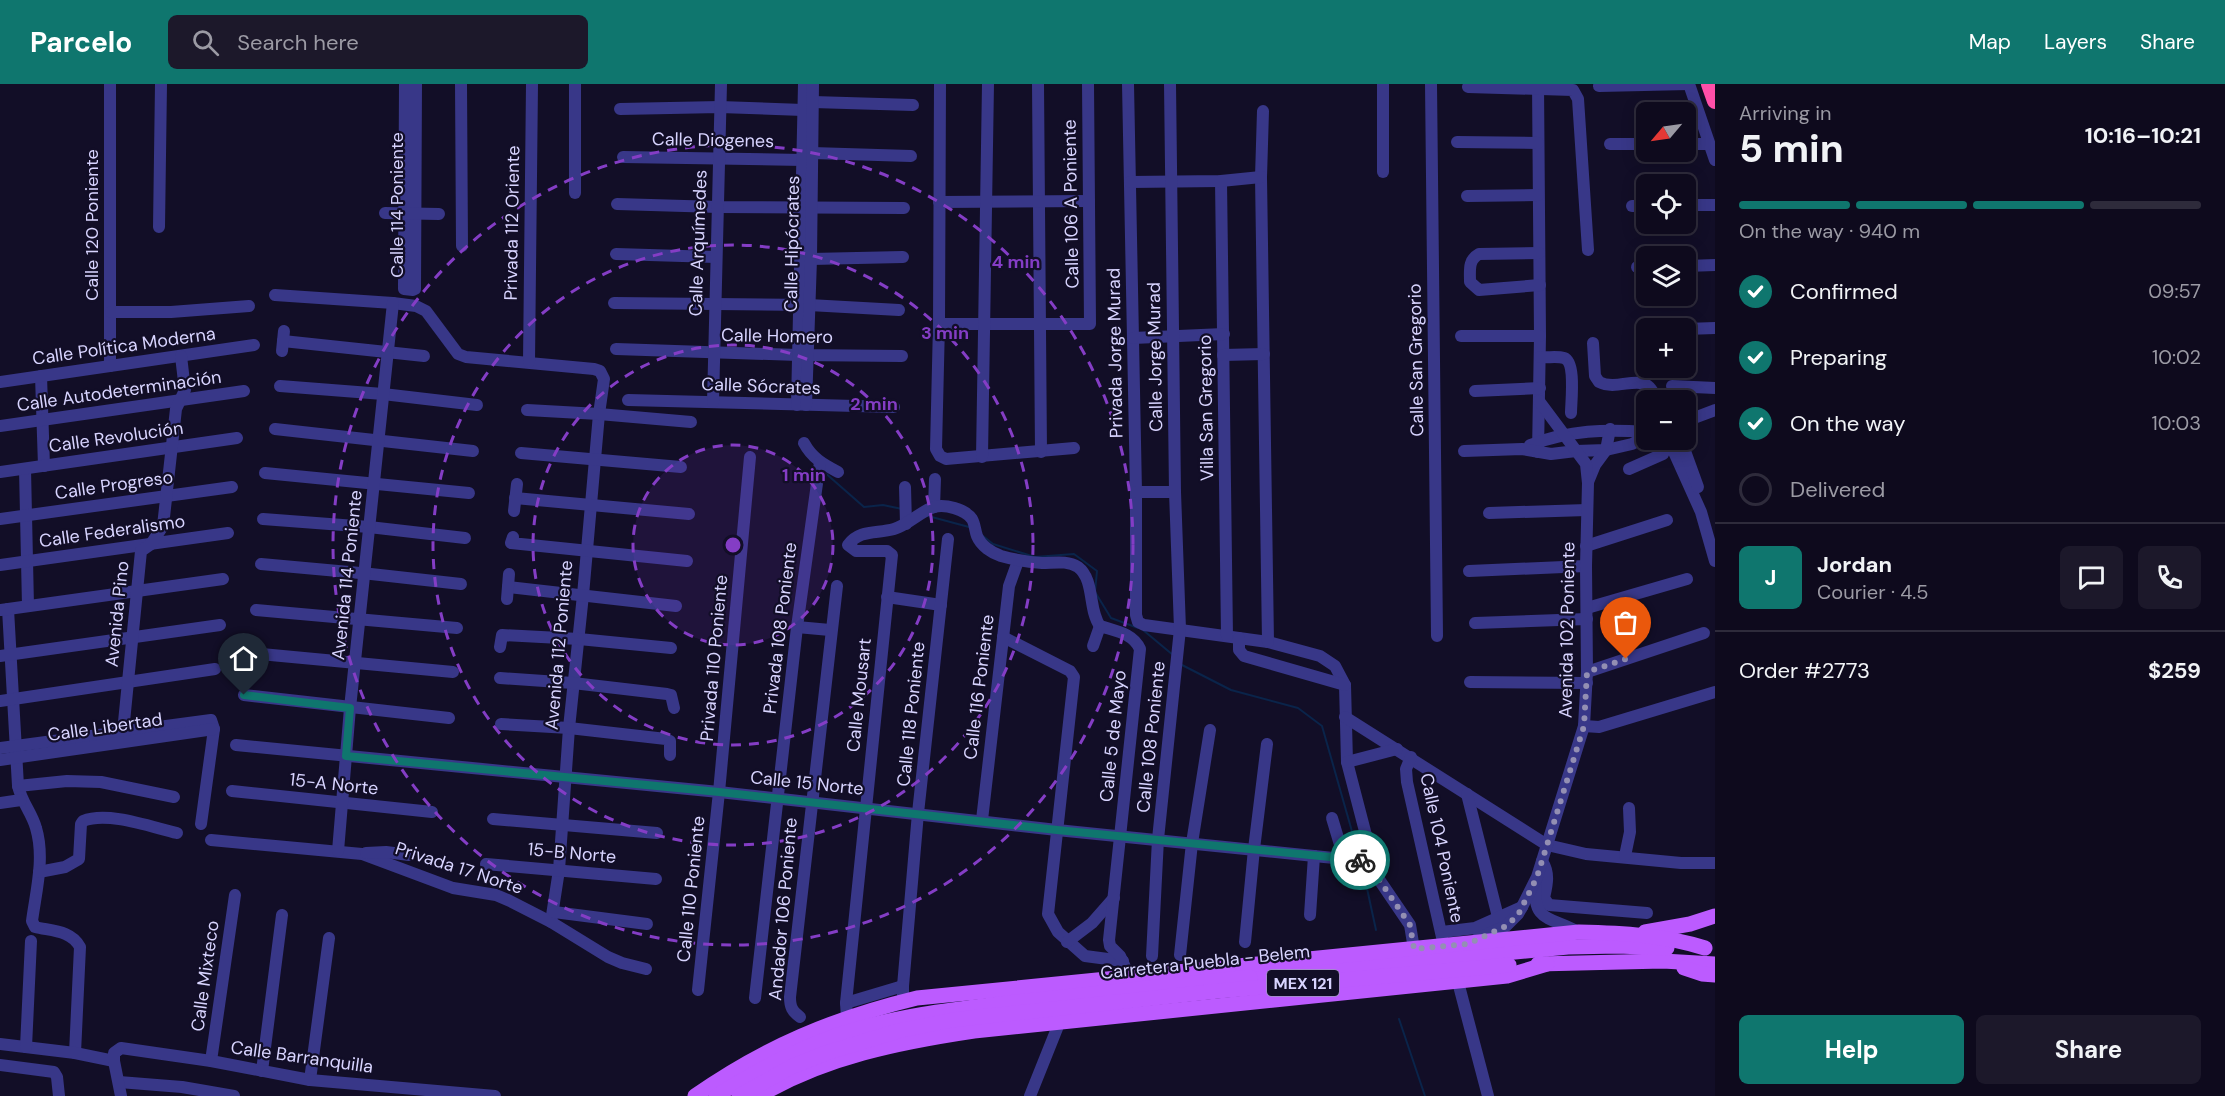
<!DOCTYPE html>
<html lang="en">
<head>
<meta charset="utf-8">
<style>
  body { margin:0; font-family:"DM Sans",sans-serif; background:#1c182a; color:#f1f3f6; height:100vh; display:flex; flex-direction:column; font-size:22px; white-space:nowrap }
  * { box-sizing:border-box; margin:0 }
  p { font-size:20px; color:#9b9aa4 }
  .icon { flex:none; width:33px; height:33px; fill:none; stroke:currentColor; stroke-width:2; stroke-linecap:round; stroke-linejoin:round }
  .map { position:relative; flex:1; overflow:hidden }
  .panel { display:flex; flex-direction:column; background:#0e0a1d; width:510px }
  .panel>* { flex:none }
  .needle { width:39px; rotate:241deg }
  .tools { position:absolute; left:1636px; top:18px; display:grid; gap:12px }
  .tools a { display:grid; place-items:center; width:60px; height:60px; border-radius:9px; background:#0e0a1d; box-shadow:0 3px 15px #0003,0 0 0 2px #2e2b3b; font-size:30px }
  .pin { position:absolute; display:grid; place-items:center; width:51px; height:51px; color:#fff; margin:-62px -26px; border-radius:50% 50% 50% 0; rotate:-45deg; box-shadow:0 0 6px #0007 }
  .pin .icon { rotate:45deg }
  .courier { position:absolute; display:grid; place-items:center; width:60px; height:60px; margin:-30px; border:4px solid #0f766e; border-radius:50%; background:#fff; color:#222; box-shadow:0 2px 8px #0007 }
  .headline em { font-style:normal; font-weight:700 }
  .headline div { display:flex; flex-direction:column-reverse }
  .headline { display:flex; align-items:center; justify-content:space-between; height:102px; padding:0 24px }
  h1 { font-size:39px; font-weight:700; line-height:45px }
  .bar { display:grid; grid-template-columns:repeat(4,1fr); gap:9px 6px; align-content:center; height:72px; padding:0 24px }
  .bar i { height:8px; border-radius:4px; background:#2e2b3b }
  .bar .active { background:#0f766e }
  .bar p { grid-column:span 4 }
  .line { display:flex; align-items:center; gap:15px; padding:0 24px; border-top:2px solid #2e2b3b }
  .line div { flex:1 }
  .round { display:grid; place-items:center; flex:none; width:63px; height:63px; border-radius:9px; background:#1c182a }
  ol { padding:0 24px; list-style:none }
  li { display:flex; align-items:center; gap:18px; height:66px }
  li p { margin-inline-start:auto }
  li .icon { padding:6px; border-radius:50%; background:#0f766e; color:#fff; stroke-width:4 }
  li:last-child { color:#9b9aa4 }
  li i { width:33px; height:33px; border:3px solid #2e2b3b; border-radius:50% }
  .cta { display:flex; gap:12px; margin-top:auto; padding:12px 24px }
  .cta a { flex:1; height:69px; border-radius:9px; background:#0f766e; color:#fff; font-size:24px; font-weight:700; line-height:69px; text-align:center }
  .cta a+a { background:#1c182a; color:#f1f3f6 }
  header { display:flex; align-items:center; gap:36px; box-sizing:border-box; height:84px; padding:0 30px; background:#0f766e; color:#fff }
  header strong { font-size:28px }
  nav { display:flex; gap:33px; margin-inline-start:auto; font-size:21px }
  .search { width:420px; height:54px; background:#1c182a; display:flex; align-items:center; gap:15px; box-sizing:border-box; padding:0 21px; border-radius:9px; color:#9b9aa4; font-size:22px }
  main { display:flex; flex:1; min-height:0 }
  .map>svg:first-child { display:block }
</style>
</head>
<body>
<header>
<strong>Parcelo</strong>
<div class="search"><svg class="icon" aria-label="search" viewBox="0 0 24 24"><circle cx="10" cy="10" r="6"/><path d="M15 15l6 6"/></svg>Search here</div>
<nav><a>Map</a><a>Layers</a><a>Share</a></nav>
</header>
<main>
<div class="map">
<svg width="1715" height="1012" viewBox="0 0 1715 1012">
  <rect width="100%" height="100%" fill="#120e27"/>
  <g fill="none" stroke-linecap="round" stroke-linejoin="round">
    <g stroke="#0a244a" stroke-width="2">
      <path d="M 823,387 L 864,423 L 883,421 L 902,425"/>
      <path d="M 928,432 L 969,443"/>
      <path d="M 983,452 L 993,460 L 1035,473 L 1074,470 L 1097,487 L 1095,508 L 1111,534 L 1138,544"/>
      <path d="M 1143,546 L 1173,571"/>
      <path d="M 1182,581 L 1231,606 L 1298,624 L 1322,642 L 1357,765"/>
      <path d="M 1363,786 L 1376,846"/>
      <path d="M 1399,935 L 1425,1012"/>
    </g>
    <g stroke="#383788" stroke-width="12">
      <path d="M 110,0 L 110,282"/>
      <path d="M 405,0 L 404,205 L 413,206 L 415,205 L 416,0"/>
      <path d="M 461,0 L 462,162"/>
      <path d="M 940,0 L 939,240 L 936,365 L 940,372 L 946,375 L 1074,364"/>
      <path d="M 1038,0 L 1041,368"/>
      <path d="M 1128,0 L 1136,408 L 1136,531 L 1138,538 L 1144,541 L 1268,558 L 1320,572 L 1335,582 L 1345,601 L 1347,678 L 1373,778 L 1378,794 L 1410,841 L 1414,865"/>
      <path d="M 1383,0 L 1383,88"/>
      <path d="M 1431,0 L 1437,552"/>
      <path d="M 1538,0 L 1540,252 L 1538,368"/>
      <path d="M 1689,0 L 1715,76"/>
      <path d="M 1599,2 L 1689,0"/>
      <path d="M 1468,3 L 1573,6 L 1578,15 L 1588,166"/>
      <path d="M 813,18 L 913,21"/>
      <path d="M 620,25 L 720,23 L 803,26"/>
      <path d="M 1263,27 L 1261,93 L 1268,558"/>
      <path d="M 1457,58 L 1538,59"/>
      <path d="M 1610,60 L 1647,60"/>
      <path d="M 1686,60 L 1709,60"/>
      <path d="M 812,69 L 911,72"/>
      <path d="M 623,73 L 803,76"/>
      <path d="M 1221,97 L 1227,552"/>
      <path d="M 1130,98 L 1221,97 L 1261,93"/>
      <path d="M 575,109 L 575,0"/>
      <path d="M 1467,112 L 1538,111"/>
      <path d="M 939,118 L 1089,117"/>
      <path d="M 617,120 L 718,123 L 904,124"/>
      <path d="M 1686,121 L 1715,121"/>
      <path d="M 1632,122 L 1647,122"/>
      <path d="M 385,129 L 439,130"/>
      <path d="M 159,143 L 161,0"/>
      <path d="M 1539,169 L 1479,170 C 1468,176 1470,186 1470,198 L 1479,206 L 1540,201"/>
      <path d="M 616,170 L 716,173"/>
      <path d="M 811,175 L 903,173"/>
      <path d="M 1686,182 L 1715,181"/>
      <path d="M 1637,183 L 1647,182"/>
      <path d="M 275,211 L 393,219 L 416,222 L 426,227 L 458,270 L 466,273 L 594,285 L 600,287 L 604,295 L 599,330 L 583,511 L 569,644 L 559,786 L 551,838"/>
      <path d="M 614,219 L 809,221 L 899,226"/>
      <path d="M 111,228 L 171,228 L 249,222"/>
      <path d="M 939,240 L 1090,240 L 1088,0"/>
      <path d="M 1686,245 L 1715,244"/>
      <path d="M 1461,252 L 1540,252"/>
      <path d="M 1133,254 L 1224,250"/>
      <path d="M 283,257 L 424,272"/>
      <path d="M 1593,259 L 1595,292 L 1599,298 C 1621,309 1647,283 1656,316"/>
      <path d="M 616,265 L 798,271 L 902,272"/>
      <path d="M 282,267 L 284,247"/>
      <path d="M 1223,271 L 1264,270"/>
      <path d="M 1540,273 C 1547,274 1557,272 1564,274 C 1576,278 1571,318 1571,329"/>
      <path d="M 529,278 L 532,0"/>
      <path d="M 41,292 L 44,382"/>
      <path d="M 0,298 L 254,261"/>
      <path d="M 280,302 L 383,310 L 477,321"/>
      <path d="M 1672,302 L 1715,304"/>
      <path d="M 1475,307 L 1540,304"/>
      <path d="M 628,316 L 894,323"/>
      <path d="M 713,318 L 721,0"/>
      <path d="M 797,321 L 804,0"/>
      <path d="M 806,321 L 811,175 L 813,0"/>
      <path d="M 527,326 L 599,330 L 691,338"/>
      <path d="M 1686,337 L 1715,326"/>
      <path d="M 0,342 L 244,307"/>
      <path d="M 275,345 L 473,367"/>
      <path d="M 1671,356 L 1674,368 L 1701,428 L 1715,477"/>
      <path d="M 1681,356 L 1698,403"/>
      <path d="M 804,359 C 812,374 823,380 838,388"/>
      <path d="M 1530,361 C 1570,346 1605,345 1647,348"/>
      <path d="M 1464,367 L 1522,365 L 1551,370 L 1576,367 L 1606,366 L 1632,360 L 1647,352"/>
      <path d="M 521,369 L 681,383"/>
      <path d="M 982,373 L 988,0"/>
      <path d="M 25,385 L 28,522"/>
      <path d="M 1629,385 L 1663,370 L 1664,367 L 1661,356"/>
      <path d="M 0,388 L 237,354"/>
      <path d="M 265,389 L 469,409"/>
      <path d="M 1588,398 L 1595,381 L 1606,366 L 1610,345"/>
      <path d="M 905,403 L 906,440"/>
      <path d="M 1136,408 L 1175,408"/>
      <path d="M 515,414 L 689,430"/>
      <path d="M 934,423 L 935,395"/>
      <path d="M 514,427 L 517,400"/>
      <path d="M 1489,429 L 1587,426"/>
      <path d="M 0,435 L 232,403"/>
      <path d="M 263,435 L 369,443 L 465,454"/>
      <path d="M 513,453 L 511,459 L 687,477"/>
      <path d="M 1586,462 L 1667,436"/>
      <path d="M 261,480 L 371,490 L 461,500"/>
      <path d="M 0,481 L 228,449"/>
      <path d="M 1469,487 L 1586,482"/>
      <path d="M 508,503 L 676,522"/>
      <path d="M 887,513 L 941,521"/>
      <path d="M 507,515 L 509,490"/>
      <path d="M 1587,524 L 1687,495"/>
      <path d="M 8,525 L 18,702 C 22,719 32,729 36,744 C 45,774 36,807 32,837 L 35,843 C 51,847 71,846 80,863 L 75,969"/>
      <path d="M 1,526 L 223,495"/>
      <path d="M 256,526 L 457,544"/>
      <path d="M 1475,539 L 1587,535"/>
      <path d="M 797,543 L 830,546"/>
      <path d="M 1003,553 L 1070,587 L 1074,593 L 1048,830 L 1058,848 L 1085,872 L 1123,877"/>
      <path d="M 1239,554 L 1239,566 L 1244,572 L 1345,601"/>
      <path d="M 1093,562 L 1100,542"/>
      <path d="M 500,563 L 502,551 L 579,555 L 671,564"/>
      <path d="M 250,569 L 453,588"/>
      <path d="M 0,572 L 220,541"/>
      <path d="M 1587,588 L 1704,549"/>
      <path d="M 500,594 L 573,599 L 667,610 L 671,611 L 674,624"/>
      <path d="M 1470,598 L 1587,599"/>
      <path d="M 244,611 L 449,634"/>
      <path d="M 0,617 L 215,585"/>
      <path d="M 1345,633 L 1547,761 L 1586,770 L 1681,779 L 1715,779"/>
      <path d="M 501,640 L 569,644 L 666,655 L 670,657 L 670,671"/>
      <path d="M 1584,642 L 1599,643 L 1715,608"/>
      <path d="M 122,658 L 141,467 L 151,460 L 163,442 L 176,325 L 185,306 L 181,272"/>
      <path d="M 236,661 L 719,708 L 1057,746 L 1373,778"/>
      <path d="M 0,664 L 211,636 L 214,645 L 201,740"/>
      <path d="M 1411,673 L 1406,685 L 1407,698 L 1444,862"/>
      <path d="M 0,676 L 214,645"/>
      <path d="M 1347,678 L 1397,665"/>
      <path d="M 18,702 L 67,697 L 101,698 L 174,713"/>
      <path d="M 232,707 L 432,728"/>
      <path d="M 1467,710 L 1498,833"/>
      <path d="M 0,719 L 21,716"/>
      <path d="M 1332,734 L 1344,774"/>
      <path d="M 493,735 L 657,749"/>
      <path d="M 982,736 L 1009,502 L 1018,477"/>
      <path d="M 211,756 L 362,770 L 453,804 L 496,811 L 510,817 L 551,838 L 608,873 L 622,879 L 646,885"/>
      <path d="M 338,767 L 350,624 L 393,219"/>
      <path d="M 366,769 L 386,768 L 409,771"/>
      <path d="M 1625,772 L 1630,748 L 1629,724"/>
      <path d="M 1542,777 C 1550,789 1547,801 1544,814 L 1549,821 L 1647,829"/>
      <path d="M 486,780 L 656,795"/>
      <path d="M 39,788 L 65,783 L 79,775 L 81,740 L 83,737 C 108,727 151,743 177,749"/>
      <path d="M 1536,800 C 1531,839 1553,833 1578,848"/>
      <path d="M 554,828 L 647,840"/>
      <path d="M 1310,831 L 1314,772"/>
      <path d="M 1442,848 L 1475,844 L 1522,823"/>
      <path d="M 1477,855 L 1506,842 L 1518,830 L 1522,823 L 1537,793 L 1584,642 L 1587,588 L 1586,482 L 1588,399 L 1586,380 L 1539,317"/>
      <path d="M 1067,858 L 1092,839 L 1114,814"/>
      <path d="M 1245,858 L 1254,765 L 1267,660"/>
      <path d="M 1180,871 L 1192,759 L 1210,646"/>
      <path d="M 1152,872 L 1158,755 L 1180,545 L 1175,408 L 1170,0"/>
      <path d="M 1458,898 L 1488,1012"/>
      <path d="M 698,906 L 719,708 L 750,373"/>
      <path d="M 755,914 L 797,543 L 820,378"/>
      <path d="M 903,917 L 903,902 L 918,729 L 948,455"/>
      <path d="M 846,919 L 903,902"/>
      <path d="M 800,933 C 792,927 790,923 790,913 L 837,502"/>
      <path d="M 847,933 L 846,919 L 892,471 L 887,467 L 856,467 L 848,461 C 860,445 877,450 894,445 C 908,441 921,427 934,423 C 945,420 965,425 972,435 C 975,440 975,447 977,452 C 981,462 992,469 1001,472 C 1015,476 1028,478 1042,479 C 1054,479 1067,476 1078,483 C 1095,496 1088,526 1100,542 C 1115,547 1133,549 1140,565 L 1109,856 L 1110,862 L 1120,872 L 1129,892"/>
      <path d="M 0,960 L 75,969 L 114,977"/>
      <path d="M 26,963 L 31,857"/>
      <path d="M 211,977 L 235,811"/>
      <path d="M 0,981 L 54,988 L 57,993 L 59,1012"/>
      <path d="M 262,987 L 282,831"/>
      <path d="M 310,996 L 329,854"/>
      <path d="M 119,998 L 182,1003 L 234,1012"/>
      <path d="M 121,1012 L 114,977 L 114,969 L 121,964 L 211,977 L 310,996 L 495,1012"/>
      <path d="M 1030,1012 L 1062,932"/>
    </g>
    <g stroke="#bc5bff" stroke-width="15">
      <path d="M 1645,848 L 1690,840 L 1715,832"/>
      <path d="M 1538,880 L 1663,877 L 1715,880"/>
      <path d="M 1684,884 L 1702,890 L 1715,891"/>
      <path d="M 1250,893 L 1568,863 L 1618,862 L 1667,864"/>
      <path d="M 695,1012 C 765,963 834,934 917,914 L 1579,848 C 1622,849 1664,851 1705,864"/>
      <path d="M 759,1012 C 824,973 900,958 974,947 L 1507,892 L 1547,880"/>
    </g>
    <path stroke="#ff4fa9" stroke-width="16" d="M 1709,0 L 1715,17"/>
    <g stroke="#bc5bff" stroke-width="15">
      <path d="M 716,1012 C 758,986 804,961 851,947 C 905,930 959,925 1016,918 C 1094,909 1172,901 1250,893"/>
      <path d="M 739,1012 L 791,983 L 826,969 L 898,947 L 952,936 L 1218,907 L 1509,881"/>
    </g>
  </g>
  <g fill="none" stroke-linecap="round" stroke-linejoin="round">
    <path stroke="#938fb3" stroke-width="6" stroke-dasharray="0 10.8" d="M 1360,776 L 1373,778 L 1378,794 L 1410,841 L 1414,865 L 1468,860 L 1506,842 L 1518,831 L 1537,793 L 1584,642 L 1587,588 L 1626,575"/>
    <path stroke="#0f766e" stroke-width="8" d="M 244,611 L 350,624 L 346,672 L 719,708 L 1057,746 L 1360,776"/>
  </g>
  <circle cx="733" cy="461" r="100" fill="#843dc5" fill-opacity=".12"/>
  <g fill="none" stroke="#843dc5" stroke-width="3" stroke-dasharray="10 8">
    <circle cx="733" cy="461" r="100"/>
    <circle cx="733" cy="461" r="200"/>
    <circle cx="733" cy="461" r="300"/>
    <circle cx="733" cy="461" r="400"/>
  </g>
  <g text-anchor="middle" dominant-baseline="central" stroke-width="4.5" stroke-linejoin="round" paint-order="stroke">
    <rect fill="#120e27" stroke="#9d99be" stroke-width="1.5" x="1267" y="886" width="72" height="26" rx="4.5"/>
    <g font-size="16" font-weight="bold" fill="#d8d4ff">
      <text x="1303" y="899">MEX 121</text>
    </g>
    <g font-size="18" fill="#d8d4ff" stroke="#120e27">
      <text transform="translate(713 56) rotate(1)">Calle Diogenes</text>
      <text transform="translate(1071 120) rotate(-91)">Calle 106 A Poniente</text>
      <text transform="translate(397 121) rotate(-90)">Calle 114 Poniente</text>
      <text transform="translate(512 139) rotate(-89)">Privada 112 Oriente</text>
      <text transform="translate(92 141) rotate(-90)">Calle 120 Poniente</text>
      <text transform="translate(698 159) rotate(-88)">Calle Arquímedes</text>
      <text transform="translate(792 160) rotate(-89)">Calle Hipócrates</text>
      <text transform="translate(777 252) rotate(1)">Calle Homero</text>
      <text transform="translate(124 262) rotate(-8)">Calle Política Moderna</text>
      <text transform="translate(1115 269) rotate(-91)">Privada Jorge Murad</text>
      <text transform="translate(1155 273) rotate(-91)">Calle Jorge Murad</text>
      <text transform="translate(1416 276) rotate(-91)">Calle San Gregorio</text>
      <text transform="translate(761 302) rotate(2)">Calle Sócrates</text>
      <text transform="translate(119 307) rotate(-8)">Calle Autodeterminación</text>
      <text transform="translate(1206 324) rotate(-91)">Villa San Gregorio</text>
      <text transform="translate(116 353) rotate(-8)">Calle Revolución</text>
      <text transform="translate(114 401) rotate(-8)">Calle Progreso</text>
      <text transform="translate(112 447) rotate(-8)">Calle Federalismo</text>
      <text transform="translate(347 491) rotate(-84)">Avenida 114 Poniente</text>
      <text transform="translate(117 530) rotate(-84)">Avenida Pino</text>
      <text transform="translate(780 544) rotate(-83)">Privada 108 Poniente</text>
      <text transform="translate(1567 546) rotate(-89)">Avenida 102 Poniente</text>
      <text transform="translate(559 561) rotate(-85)">Avenida 112 Poniente</text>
      <text transform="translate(714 574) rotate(-85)">Privada 110 Poniente</text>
      <text transform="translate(979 603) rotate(-83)">Calle 116 Poniente</text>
      <text transform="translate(859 611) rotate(-84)">Calle Mousart</text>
      <text transform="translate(911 630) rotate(-84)">Calle 118 Poniente</text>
      <text transform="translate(105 643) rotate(-8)">Calle Libertad</text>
      <text transform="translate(1113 652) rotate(-84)">Calle 5 de Mayo</text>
      <text transform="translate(1151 653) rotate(-84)">Calle 108 Poniente</text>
      <text transform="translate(807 699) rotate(6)">Calle 15 Norte</text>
      <text transform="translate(334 700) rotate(6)">15-A Norte</text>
      <text transform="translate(1442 764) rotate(78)">Calle 104 Poniente</text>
      <text transform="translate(572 769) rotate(5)">15-B Norte</text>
      <text transform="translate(459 784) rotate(18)">Privada 17 Norte</text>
      <text transform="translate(691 805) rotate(-84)">Calle 110 Poniente</text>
      <text transform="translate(783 825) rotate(-85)">Andador 106 Poniente</text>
      <text transform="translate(1205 878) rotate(-6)">Carretera Puebla - Belem</text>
      <text transform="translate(205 892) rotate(-82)">Calle Mixteco</text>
      <text transform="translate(302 973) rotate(8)">Calle Barranquilla</text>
    </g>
  </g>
  <circle cx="733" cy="461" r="9" fill="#843dc5" stroke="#120e27" stroke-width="3"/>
  <g font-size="18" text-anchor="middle" font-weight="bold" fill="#843dc5" stroke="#120e27" stroke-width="4.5" stroke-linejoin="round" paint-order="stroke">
    <text x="1016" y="184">4 min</text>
    <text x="945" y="255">3 min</text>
    <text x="874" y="326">2 min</text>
    <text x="804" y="397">1 min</text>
  </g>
</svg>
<div class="tools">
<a><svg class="needle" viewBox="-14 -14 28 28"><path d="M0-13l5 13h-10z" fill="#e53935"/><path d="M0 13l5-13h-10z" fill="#9b9aa4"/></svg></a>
<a><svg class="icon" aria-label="locate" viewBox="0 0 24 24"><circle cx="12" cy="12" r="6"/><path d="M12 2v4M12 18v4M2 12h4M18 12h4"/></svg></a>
<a><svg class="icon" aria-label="layers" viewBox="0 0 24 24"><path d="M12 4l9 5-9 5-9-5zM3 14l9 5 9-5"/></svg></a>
<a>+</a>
<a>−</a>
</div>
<div class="pin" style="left:1626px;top:575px;background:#ea580c"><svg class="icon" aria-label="bag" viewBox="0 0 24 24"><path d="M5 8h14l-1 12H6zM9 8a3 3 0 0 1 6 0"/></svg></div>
<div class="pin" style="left:244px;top:611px;background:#1f2937"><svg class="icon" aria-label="home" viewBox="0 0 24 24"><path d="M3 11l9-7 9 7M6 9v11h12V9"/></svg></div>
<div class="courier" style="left:1360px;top:776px"><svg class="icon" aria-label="bike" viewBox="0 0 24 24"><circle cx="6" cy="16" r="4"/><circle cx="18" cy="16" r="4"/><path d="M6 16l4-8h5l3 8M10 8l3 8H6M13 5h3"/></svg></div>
</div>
<section class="panel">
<div class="headline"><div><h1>5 min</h1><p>Arriving in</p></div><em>10:16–10:21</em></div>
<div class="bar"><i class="active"></i><i class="active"></i><i class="active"></i><i></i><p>On the way · 940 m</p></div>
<ol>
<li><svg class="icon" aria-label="check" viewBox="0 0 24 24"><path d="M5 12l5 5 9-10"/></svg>Confirmed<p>09:57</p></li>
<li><svg class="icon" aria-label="check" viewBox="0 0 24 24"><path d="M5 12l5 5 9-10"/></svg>Preparing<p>10:02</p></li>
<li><svg class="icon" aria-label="check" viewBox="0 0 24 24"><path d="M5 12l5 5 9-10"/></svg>On the way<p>10:03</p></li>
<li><i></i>Delivered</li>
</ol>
<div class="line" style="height:108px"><b class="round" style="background:#0f766e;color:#fff">J</b><div><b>Jordan</b><p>Courier · 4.5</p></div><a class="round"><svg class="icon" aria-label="chat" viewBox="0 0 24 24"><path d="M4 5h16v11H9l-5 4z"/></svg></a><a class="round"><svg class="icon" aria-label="phone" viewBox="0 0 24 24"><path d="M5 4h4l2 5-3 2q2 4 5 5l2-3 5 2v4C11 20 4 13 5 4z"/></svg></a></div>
<div class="line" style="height:78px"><div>Order #2773</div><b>$259</b></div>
<div class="cta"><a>Help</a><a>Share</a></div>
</section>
</main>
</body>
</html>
